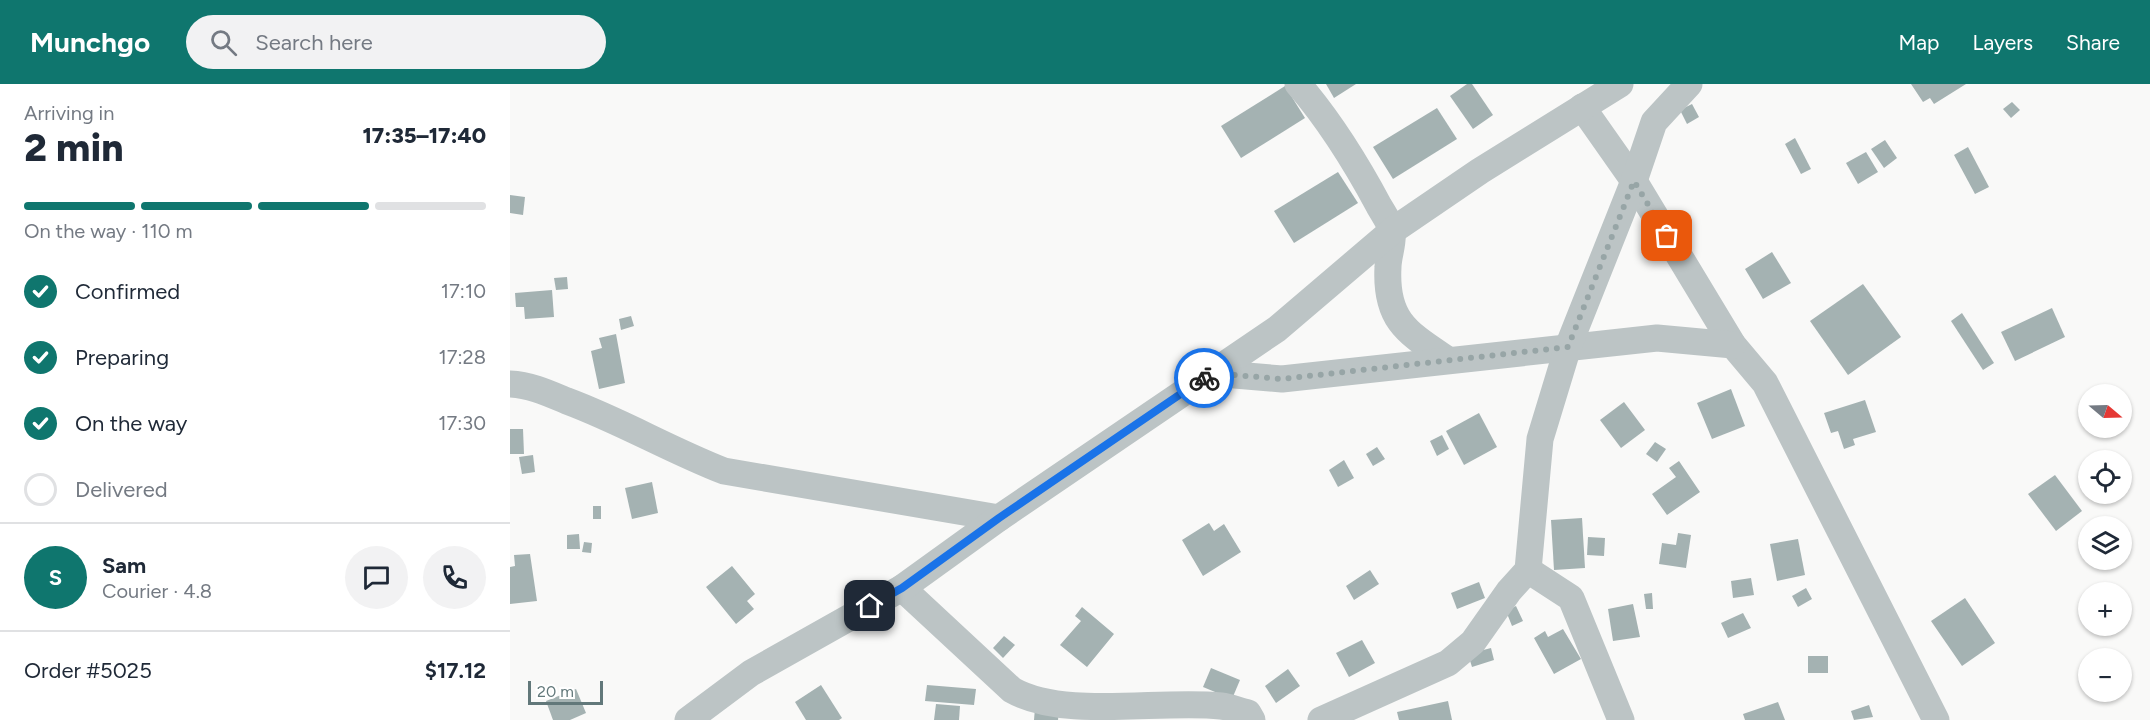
<!DOCTYPE html>
<html lang="en">
<head>
<meta charset="utf-8">
<style>
  body { margin:0; font-family:Figtree,sans-serif; background:#f2f2f3; color:#1f2937; height:100vh; display:flex; flex-direction:column; font-size:22px; white-space:nowrap }
  * { box-sizing:border-box; margin:0 }
  p { font-size:20px; color:#747a83 }
  .icon { flex:none; width:33px; height:33px; fill:none; stroke:currentColor; stroke-width:2; stroke-linecap:round; stroke-linejoin:round }
  .map { position:relative; flex:1; overflow:hidden }
  .panel { display:flex; flex-direction:column; background:#fff; width:510px }
  .panel>* { flex:none }
  .needle { width:39px; rotate:109deg }
  .fabs { position:absolute; left:1568px; top:300px; display:grid; gap:12px }
  .fabs a { display:grid; place-items:center; width:54px; height:54px; border-radius:50%; background:#fff; box-shadow:0 2px 4px #0004; font-size:30px }
  .scale { position:absolute; left:18px; bottom:15px; width:75px; box-sizing:border-box; padding-left:6px; border:3px solid #62787a; border-top:0; font-size:16px; line-height:21px; white-space:nowrap; color:#62787a; -webkit-text-stroke:4px #fff; paint-order:stroke }
  .pin { position:absolute; display:grid; place-items:center; width:51px; height:51px; color:#fff; margin:-26px; border-radius:12px; box-shadow:0 3px 9px #0006 }
  .courier { position:absolute; display:grid; place-items:center; width:60px; height:60px; margin:-30px; border:4px solid #1a73e8; border-radius:50%; background:#fff; color:#222; box-shadow:0 2px 8px #0007 }
  .overview em { font-style:normal; font-weight:800 }
  .overview div { display:flex; flex-direction:column-reverse }
  .overview { display:flex; align-items:center; justify-content:space-between; height:102px; padding:0 24px }
  h1 { font-size:39px; font-weight:800; line-height:45px }
  .bar { display:grid; grid-template-columns:repeat(4,1fr); gap:9px 6px; align-content:center; height:72px; padding:0 24px }
  .bar i { height:8px; border-radius:4px; background:#e0e1e3 }
  .bar .active { background:#0f766e }
  .bar p { grid-column:span 4 }
  .line { display:flex; align-items:center; gap:15px; padding:0 24px; border-top:2px solid #e0e1e3 }
  .line div { flex:1 }
  .round { display:grid; place-items:center; flex:none; width:63px; height:63px; border-radius:32px; background:#f2f2f3 }
  ol { padding:0 24px; list-style:none }
  li { display:flex; align-items:center; gap:18px; height:66px }
  li p { margin-inline-start:auto }
  li .icon { padding:6px; border-radius:50%; background:#0f766e; color:#fff; stroke-width:4 }
  li:last-child { color:#747a83 }
  li i { width:33px; height:33px; border:3px solid #e0e1e3; border-radius:50% }
  header { display:flex; align-items:center; gap:36px; box-sizing:border-box; height:84px; padding:0 30px; background:#0f766e; color:#fff }
  header strong { font-size:28px }
  nav { display:flex; gap:33px; margin-inline-start:auto; font-size:21px }
  .search { width:420px; height:54px; background:#f2f2f3; display:flex; align-items:center; gap:15px; box-sizing:border-box; padding:0 21px; border-radius:33px; color:#747a83; font-size:22px }
  main { display:flex; flex:1; min-height:0 }
  .map>svg:first-child { display:block }
</style>
</head>
<body>
<header>
<strong>Munchgo</strong>
<div class="search"><svg class="icon" aria-label="search" viewBox="0 0 24 24"><circle cx="10" cy="10" r="6"/><path d="M15 15l6 6"/></svg>Search here</div>
<nav><a>Map</a><a>Layers</a><a>Share</a></nav>
</header>
<main>
<section class="panel">
<div class="overview"><div><h1>2 min</h1><p>Arriving in</p></div><em>17:35–17:40</em></div>
<div class="bar"><i class="active"></i><i class="active"></i><i class="active"></i><i></i><p>On the way · 110 m</p></div>
<ol>
<li><svg class="icon" aria-label="check" viewBox="0 0 24 24"><path d="M5 12l5 5 9-10"/></svg>Confirmed<p>17:10</p></li>
<li><svg class="icon" aria-label="check" viewBox="0 0 24 24"><path d="M5 12l5 5 9-10"/></svg>Preparing<p>17:28</p></li>
<li><svg class="icon" aria-label="check" viewBox="0 0 24 24"><path d="M5 12l5 5 9-10"/></svg>On the way<p>17:30</p></li>
<li><i></i>Delivered</li>
</ol>
<div class="line" style="height:108px"><b class="round" style="background:#0f766e;color:#fff">S</b><div><b>Sam</b><p>Courier · 4.8</p></div><a class="round"><svg class="icon" aria-label="chat" viewBox="0 0 24 24"><path d="M4 5h16v11H9l-5 4z"/></svg></a><a class="round"><svg class="icon" aria-label="phone" viewBox="0 0 24 24"><path d="M5 4h4l2 5-3 2q2 4 5 5l2-3 5 2v4C11 20 4 13 5 4z"/></svg></a></div>
<div class="line" style="height:78px"><div>Order #5025</div><b>$17.12</b></div>
</section>
<div class="map">
<svg width="1640" height="636" viewBox="0 0 1640 636">
  <rect width="100%" height="100%" fill="#f9f9f8"/>
  <g fill="#a4b2b2">
    <path d="M 816,0 L 846,0 L 824,14 Z"/>
    <path d="M 957,0 L 962,0 L 983,31 L 963,45 L 940,12 Z"/>
    <path d="M 1401,0 L 1456,0 L 1424,20 L 1420,14 L 1413,18 Z"/>
    <path d="M 775,2 L 795,34 L 731,74 L 711,42 Z"/>
    <path d="M 1502,18 L 1510,26 L 1501,34 L 1493,25 Z"/>
    <path d="M 1182,20 L 1189,33 L 1177,40 L 1170,26 Z"/>
    <path d="M 927,24 L 947,55 L 883,95 L 863,63 Z"/>
    <path d="M 1285,54 L 1301,85 L 1291,90 L 1275,60 Z"/>
    <path d="M 1375,56 L 1387,74 L 1374,84 L 1361,65 Z"/>
    <path d="M 1458,63 L 1479,103 L 1465,110 L 1444,71 Z"/>
    <path d="M 1356,68 L 1368,88 L 1348,100 L 1336,79 Z"/>
    <path d="M 828,88 L 848,119 L 784,159 L 764,127 Z"/>
    <path d="M 0,111 L 15,113 L 13,131 L 0,129 Z"/>
    <path d="M 1262,168 L 1281,199 L 1253,215 L 1235,185 Z"/>
    <path d="M 57,193 L 58,205 L 46,206 L 44,194 Z"/>
    <path d="M 1353,200 L 1391,253 L 1338,291 L 1300,237 Z"/>
    <path d="M 42,206 L 44,233 L 15,235 L 14,223 L 6,223 L 5,209 Z"/>
    <path d="M 1542,224 L 1555,253 L 1505,277 L 1491,248 Z"/>
    <path d="M 1452,229 L 1484,279 L 1473,286 L 1441,237 Z"/>
    <path d="M 121,232 L 124,242 L 111,246 L 109,235 Z"/>
    <path d="M 106,250 L 115,299 L 89,305 L 81,267 L 92,264 L 89,254 Z"/>
    <path d="M 1221,305 L 1235,342 L 1202,355 L 1187,319 Z"/>
    <path d="M 1355,316 L 1366,348 L 1343,355 L 1345,361 L 1334,365 L 1328,347 L 1321,349 L 1314,329 Z"/>
    <path d="M 1114,318 L 1135,346 L 1111,364 L 1090,336 Z"/>
    <path d="M 969,329 L 987,363 L 954,381 L 936,347 Z"/>
    <path d="M 0,345 L 13,345 L 14,370 L 0,370 Z"/>
    <path d="M 932,351 L 939,365 L 927,372 L 920,357 Z"/>
    <path d="M 1145,358 L 1156,365 L 1147,378 L 1136,370 Z"/>
    <path d="M 867,363 L 875,375 L 863,382 L 856,370 Z"/>
    <path d="M 23,371 L 25,388 L 12,390 L 9,373 Z"/>
    <path d="M 834,376 L 844,394 L 828,403 L 819,386 Z"/>
    <path d="M 1169,377 L 1190,408 L 1157,431 L 1142,410 L 1166,393 L 1159,384 Z"/>
    <path d="M 1545,391 L 1572,427 L 1546,447 L 1518,410 Z"/>
    <path d="M 142,398 L 148,429 L 122,435 L 115,404 Z"/>
    <rect x="83" y="422" width="8" height="13"/>
    <path d="M 1072,434 L 1075,484 L 1044,486 L 1041,436 Z"/>
    <path d="M 699,439 L 704,447 L 714,440 L 731,468 L 693,492 L 672,456 Z"/>
    <path d="M 1168,449 L 1181,451 L 1176,484 L 1149,480 L 1152,459 L 1166,461 Z"/>
    <path d="M 69,450 L 70,465 L 57,465 L 57,451 Z"/>
    <path d="M 1078,453 L 1095,454 L 1094,472 L 1077,471 Z"/>
    <path d="M 1288,455 L 1295,491 L 1267,497 L 1260,460 Z"/>
    <path d="M 74,458 L 82,459 L 81,469 L 72,468 Z"/>
    <path d="M 20,470 L 27,517 L 0,520 L 0,483 L 5,482 L 4,471 Z"/>
    <path d="M 222,482 L 245,510 L 237,517 L 244,525 L 226,540 L 196,503 Z"/>
    <path d="M 860,486 L 869,500 L 844,516 L 836,502 Z"/>
    <path d="M 1241,494 L 1244,511 L 1223,514 L 1221,497 Z"/>
    <path d="M 969,498 L 975,514 L 947,525 L 941,509 Z"/>
    <path d="M 1296,504 L 1302,515 L 1288,523 L 1282,512 Z"/>
    <path d="M 1142,509 L 1143,525 L 1136,525 L 1134,510 Z"/>
    <path d="M 1455,514 L 1485,559 L 1452,582 L 1421,537 Z"/>
    <path d="M 1123,520 L 1130,553 L 1103,557 L 1098,525 Z"/>
    <path d="M 1006,522 L 1013,537 L 1002,542 L 996,527 Z"/>
    <path d="M 572,523 L 604,550 L 577,583 L 550,561 L 571,537 L 565,532 Z"/>
    <path d="M 1233,529 L 1241,544 L 1218,554 L 1211,539 Z"/>
    <path d="M 1053,545 L 1071,575 L 1044,590 L 1024,554 L 1035,547 L 1038,553 Z"/>
    <path d="M 494,552 L 505,561 L 493,574 L 483,564 Z"/>
    <path d="M 852,556 L 865,579 L 839,593 L 826,569 Z"/>
    <path d="M 981,564 L 984,576 L 962,583 L 958,570 Z"/>
    <rect x="1298" y="572" width="20" height="17"/>
    <path d="M 701,584 L 730,596 L 722,615 L 693,603 Z"/>
    <path d="M 778,585 L 790,602 L 766,619 L 755,602 Z"/>
    <path d="M 311,601 L 332,634 L 329,636 L 296,636 L 285,618 Z"/>
    <path d="M 417,601 L 466,605 L 464,621 L 415,617 Z"/>
    <path d="M 66,605 L 76,629 L 60,636 L 43,636 L 36,617 Z"/>
    <path d="M 938,617 L 942,636 L 889,636 L 887,628 Z"/>
    <path d="M 1268,618 L 1275,636 L 1235,636 L 1233,630 Z"/>
    <path d="M 426,620 L 450,622 L 449,636 L 424,636 Z"/>
    <path d="M 1359,621 L 1363,633 L 1344,636 L 1341,627 Z"/>
    <path d="M 525,624 L 549,626 L 548,636 L 524,636 Z"/>
  </g>
  <g fill="none" stroke-linecap="round" stroke-linejoin="round">
    <g stroke="#bcc4c5" stroke-width="27">
      <path d="M 788,0 C 820,37 846,79 869,122 C 873,129 880,139 882,147 C 884,158 878,172 878,183 C 875,237 898,249 938,276"/>
      <path d="M 1072,23 L 1124,97 L 1223,261 L 1255,299 L 1426,636"/>
      <path d="M 701,289 L 772,295 L 1147,254 L 1223,261"/>
      <path d="M 0,300 C 21,301 38,309 57,317 C 111,337 160,366 214,387 L 489,434"/>
      <path d="M 1018,486 L 1061,514 L 1111,636"/>
      <path d="M 392,504 L 502,606 C 555,636 651,615 711,622 C 720,623 729,627 738,629 L 742,636"/>
      <path d="M 178,636 L 241,589 L 392,504 L 489,434 L 767,245 L 882,147 L 970,87 L 1110,0"/>
      <path d="M 811,636 L 938,579 L 963,558 L 999,507 L 1018,486 L 1030,355 L 1058,263 L 1124,97 L 1144,38 L 1179,0"/>
    </g>
  </g>
  <g fill="none" stroke-linecap="round" stroke-linejoin="round">
    <path stroke="#97a5a6" stroke-width="6" stroke-dasharray="0 10.8" d="M 694,294 L 701,289 L 772,295 L 1058,263 L 1124,97 L 1157,152"/>
    <path stroke="#1a73e8" stroke-width="8" d="M 360,522 L 392,504 L 489,434 L 694,294"/>
  </g>
</svg>
<div class="fabs">
<a><svg class="needle" viewBox="-14 -14 28 28"><path d="M0-13l5 13h-10z" fill="#e53935"/><path d="M0 13l5-13h-10z" fill="#747a83"/></svg></a>
<a><svg class="icon" aria-label="locate" viewBox="0 0 24 24"><circle cx="12" cy="12" r="6"/><path d="M12 2v4M12 18v4M2 12h4M18 12h4"/></svg></a>
<a><svg class="icon" aria-label="layers" viewBox="0 0 24 24"><path d="M12 4l9 5-9 5-9-5zM3 14l9 5 9-5"/></svg></a>
<a>+</a>
<a>−</a>
</div>
<div class="scale">20 m</div>
<div class="pin" style="left:1157px;top:152px;background:#ea580c"><svg class="icon" aria-label="bag" viewBox="0 0 24 24"><path d="M5 8h14l-1 12H6zM9 8a3 3 0 0 1 6 0"/></svg></div>
<div class="pin" style="left:360px;top:522px;background:#1f2937"><svg class="icon" aria-label="home" viewBox="0 0 24 24"><path d="M3 11l9-7 9 7M6 9v11h12V9"/></svg></div>
<div class="courier" style="left:694px;top:294px"><svg class="icon" aria-label="bike" viewBox="0 0 24 24"><circle cx="6" cy="16" r="4"/><circle cx="18" cy="16" r="4"/><path d="M6 16l4-8h5l3 8M10 8l3 8H6M13 5h3"/></svg></div>
</div>
</main>
</body>
</html>
